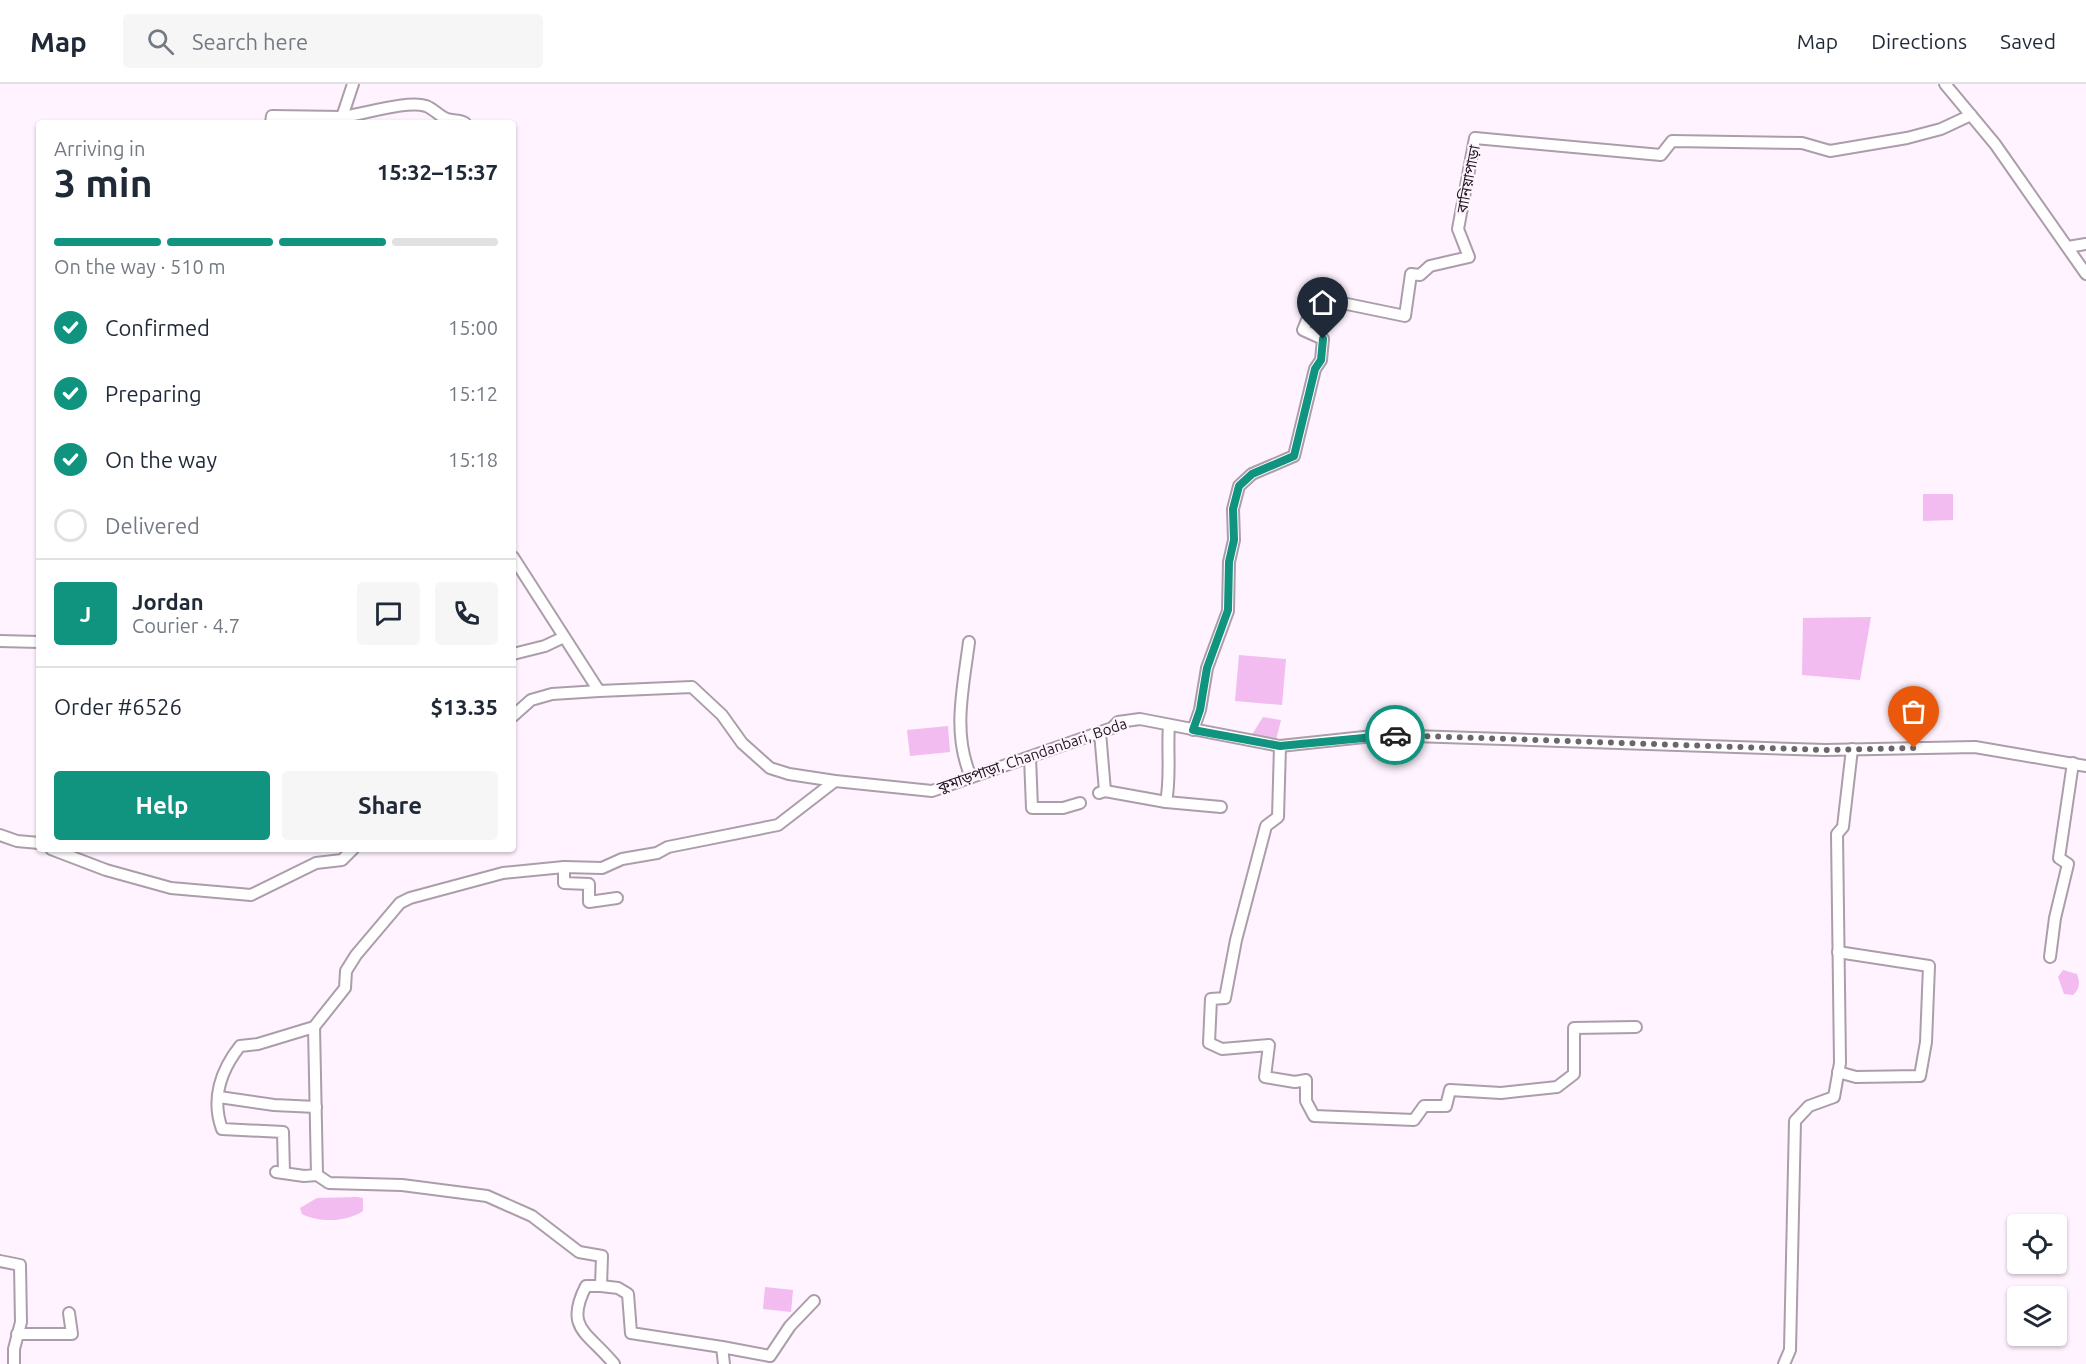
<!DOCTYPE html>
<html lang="en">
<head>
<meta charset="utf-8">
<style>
  body { margin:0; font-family:Ubuntu,"Noto Sans Bengali",sans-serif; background:#f6f6f7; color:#1f2937; height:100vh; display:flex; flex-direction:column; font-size:22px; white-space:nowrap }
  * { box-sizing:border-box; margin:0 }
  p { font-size:20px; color:#747a83 }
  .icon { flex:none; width:33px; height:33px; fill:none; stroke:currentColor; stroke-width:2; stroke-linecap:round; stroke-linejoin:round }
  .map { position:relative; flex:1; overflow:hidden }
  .details { position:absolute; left:36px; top:36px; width:480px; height:732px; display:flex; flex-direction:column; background:#fff; border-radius:6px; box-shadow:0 2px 4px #0004 }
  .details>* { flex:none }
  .buttons { position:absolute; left:2007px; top:1130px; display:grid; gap:12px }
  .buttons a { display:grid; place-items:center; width:60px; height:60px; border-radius:6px; background:#fff; box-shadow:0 2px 4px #0004; font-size:30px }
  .pin { position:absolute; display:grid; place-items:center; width:51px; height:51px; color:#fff; margin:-62px -26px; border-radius:50% 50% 50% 0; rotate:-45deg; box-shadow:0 0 6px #0007 }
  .pin .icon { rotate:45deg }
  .courier { position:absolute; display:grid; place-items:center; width:60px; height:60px; margin:-30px; border:4px solid #11947f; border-radius:50%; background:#fff; color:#222; box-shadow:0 2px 8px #0007 }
  .overview em { font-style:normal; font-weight:700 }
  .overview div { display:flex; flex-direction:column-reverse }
  .overview { display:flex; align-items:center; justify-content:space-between; height:102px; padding:0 18px }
  h1 { font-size:39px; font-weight:700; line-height:45px }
  .bar { display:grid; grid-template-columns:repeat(4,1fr); gap:9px 6px; align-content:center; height:72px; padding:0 18px }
  .bar i { height:8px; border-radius:4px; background:#e0e1e3 }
  .bar .on { background:#11947f }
  .bar p { grid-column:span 4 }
  .line { display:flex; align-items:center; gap:15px; padding:0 18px; border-top:2px solid #e0e1e3 }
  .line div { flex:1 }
  .round { display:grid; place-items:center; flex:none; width:63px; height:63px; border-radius:6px; background:#f6f6f7 }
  ol { padding:0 18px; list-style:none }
  li { display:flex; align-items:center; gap:18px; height:66px }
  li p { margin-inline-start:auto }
  li .icon { padding:6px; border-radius:50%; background:#11947f; color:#fff; stroke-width:4 }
  li:last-child { color:#747a83 }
  li i { width:33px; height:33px; border:3px solid #e0e1e3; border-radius:50% }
  .action { display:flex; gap:12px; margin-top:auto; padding:12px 18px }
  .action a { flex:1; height:69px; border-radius:6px; background:#11947f; color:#fff; font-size:24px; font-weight:700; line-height:69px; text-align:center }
  .action a+a { background:#f6f6f7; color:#1f2937 }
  header { display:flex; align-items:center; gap:36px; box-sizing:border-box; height:84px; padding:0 30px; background:#fff; border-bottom:2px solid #e0e1e3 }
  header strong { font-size:28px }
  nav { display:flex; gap:33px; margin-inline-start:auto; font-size:21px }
  .search { width:420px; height:54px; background:#f6f6f7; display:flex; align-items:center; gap:15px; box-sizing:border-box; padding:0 21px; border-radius:6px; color:#747a83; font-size:22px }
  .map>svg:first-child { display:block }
</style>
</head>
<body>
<header>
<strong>Map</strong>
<div class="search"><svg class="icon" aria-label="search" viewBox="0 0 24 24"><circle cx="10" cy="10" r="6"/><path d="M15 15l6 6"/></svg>Search here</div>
<nav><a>Map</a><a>Directions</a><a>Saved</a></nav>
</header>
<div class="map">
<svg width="2086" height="1280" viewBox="0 0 2086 1280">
  <rect width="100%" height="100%" fill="#fef3fe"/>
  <g fill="#f2bcf0">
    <path d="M 1923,410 L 1953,410 L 1953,436 L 1923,437 Z"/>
    <path d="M 1871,533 L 1860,596 L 1802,591 L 1803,534 Z"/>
    <path d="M 1239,571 L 1286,575 L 1282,621 L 1235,617 Z"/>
    <path d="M 1263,633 L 1281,636 L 1276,656 L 1251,652 Z"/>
    <path d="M 948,642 L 950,668 L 910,672 L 907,646 Z"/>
    <path d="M 2063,886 L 2077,890 C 2080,898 2080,905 2073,911 L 2064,910 L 2058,893 Z"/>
    <path d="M 357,1113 L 363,1114 L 363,1127 C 347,1138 319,1139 302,1130 L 300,1124 L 317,1114 Z"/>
    <path d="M 765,1203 L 793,1206 L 791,1228 L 763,1225 Z"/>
  </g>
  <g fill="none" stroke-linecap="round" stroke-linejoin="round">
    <g stroke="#ab9eaa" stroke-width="14">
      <g id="minor">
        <path d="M 1945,0 L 1995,60 L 2086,190"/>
        <path d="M 342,33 C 365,30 407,16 426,22 C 434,25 439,32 447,35 C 453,37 459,35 465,39"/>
        <path d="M 271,39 L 272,32 L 342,33 L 353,0"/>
        <path d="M 2068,163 L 2086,160"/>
        <path d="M 513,473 L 599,607 L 692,603 L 722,631 L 742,659 L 770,684 L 789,690 L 835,697 L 932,707 L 1112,644 L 1118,638 L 1140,635 L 1280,662 L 1383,651 L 1825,666 L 1975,663 L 2086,682"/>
        <path d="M 0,557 L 39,558"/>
        <path d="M 969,558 C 963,605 952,649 971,693"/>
        <path d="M 513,570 L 545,562 L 564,553"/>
        <path d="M 513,632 L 531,616 L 552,610 L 599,607"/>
        <path d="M 1193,646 L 1200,626 L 1207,584 L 1228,527 L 1229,478 L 1234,456 L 1233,425 L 1239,402 L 1252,390 L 1294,372 L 1315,285 L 1321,276 L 1323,255 L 1303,246 L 1315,217 L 1318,214 L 1405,232 L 1411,190 L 1420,191 L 1430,182 L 1469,173 L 1458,145 L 1475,54 L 1661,71 L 1672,57 L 1802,59 L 1830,67 L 1907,54 L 1941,45 L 1971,31"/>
        <path d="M 1100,648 L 1105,707"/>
        <path d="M 1280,662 L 1278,733 L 1266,742 L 1236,856 L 1225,914 L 1211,915 L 1209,959 L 1222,965 L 1269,961 L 1265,993 L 1295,998 L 1306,996 L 1306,1017 L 1314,1032 L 1414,1036 L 1424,1022 L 1446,1022 L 1450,1006 L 1501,1009 L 1557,1003 L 1574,990 L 1574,944 L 1636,943"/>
        <path d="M 1030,673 L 1032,724 L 1063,724 L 1080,719"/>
        <path d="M 1099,709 L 1105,707 L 1166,718 C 1171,693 1167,667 1169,641"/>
        <path d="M 1166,718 L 1221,723"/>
        <path d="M 0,751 L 17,757 L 39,759"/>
        <path d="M 51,765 L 106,786 L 171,804 L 251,811 L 316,779 L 342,776 L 353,765"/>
        <path d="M 564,783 L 564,799 L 589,800 L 589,818 L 617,814"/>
        <path d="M 2050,873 L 2055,834 L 2068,780 L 2059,774 L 2073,679"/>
        <path d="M 1838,988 L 1856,993 L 1920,992 L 1926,958 L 1929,882 L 1838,868"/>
        <path d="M 219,1013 L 274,1021 L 316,1023"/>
        <path d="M 276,1088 L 304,1092 L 317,1091 L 314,943"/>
        <path d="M 284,1089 L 283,1048 L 222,1045 C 211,1015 221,986 240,962 L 258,960 L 314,943 L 345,904 L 346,887 L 356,871 L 400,819 L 410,814 L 503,789 L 564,783 L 602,784 L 622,775 L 657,769 L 668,763 L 778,741 L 835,697"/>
        <path d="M 317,1091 L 329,1099 L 402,1101 L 487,1112 L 532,1132 L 579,1168 L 602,1172 L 601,1202 L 586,1202 C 564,1245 588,1248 614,1280"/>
        <path d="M 0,1177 L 20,1181 L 21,1238 L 14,1265 L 14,1280"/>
        <path d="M 601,1202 L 618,1204 L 628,1210 L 631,1249 L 722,1263"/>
        <path d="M 17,1250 L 72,1250 L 69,1229"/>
        <path d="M 724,1280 L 722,1263 L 770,1272 L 790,1242 L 814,1217"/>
        <path d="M 1784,1280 L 1790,1266 L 1795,1037 L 1809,1022 L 1834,1013 L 1840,979 L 1837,750 L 1843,743 L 1852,665"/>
      </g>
    </g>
    <use href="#minor" stroke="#fff" stroke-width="10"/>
  </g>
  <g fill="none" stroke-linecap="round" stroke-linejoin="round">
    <path stroke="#6c656b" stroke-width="6" stroke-dasharray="0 10.8" d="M 1395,651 L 1825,666 L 1914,664"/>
    <path stroke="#11947f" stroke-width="8" d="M 1323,255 L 1321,276 L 1315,285 L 1294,372 L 1252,390 L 1239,402 L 1233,425 L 1234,456 L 1229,478 L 1228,526 L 1207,584 L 1200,626 L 1193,646 L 1280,662 L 1395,651"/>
  </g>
  <g text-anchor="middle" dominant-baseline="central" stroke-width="4.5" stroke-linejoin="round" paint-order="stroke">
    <g font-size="15" fill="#1d181c" stroke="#fef3fe">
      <text transform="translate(1468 95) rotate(-79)">বানিয়াপাড়া</text>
      <text transform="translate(1032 671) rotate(-19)">কুমাড়পাড়া, Chandanbari, Boda</text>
    </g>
  </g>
</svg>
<div class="buttons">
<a><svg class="icon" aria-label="locate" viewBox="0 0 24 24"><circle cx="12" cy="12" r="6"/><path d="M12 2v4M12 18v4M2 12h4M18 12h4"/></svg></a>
<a><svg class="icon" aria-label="layers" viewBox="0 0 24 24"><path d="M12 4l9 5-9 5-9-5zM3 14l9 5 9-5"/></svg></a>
</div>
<div class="pin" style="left:1914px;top:664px;background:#ea580c"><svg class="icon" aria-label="bag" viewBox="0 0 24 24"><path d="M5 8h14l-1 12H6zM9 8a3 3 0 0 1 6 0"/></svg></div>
<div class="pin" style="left:1323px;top:255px;background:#1f2937"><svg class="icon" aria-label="home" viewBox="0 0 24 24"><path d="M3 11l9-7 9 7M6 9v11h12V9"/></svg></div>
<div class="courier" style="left:1395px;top:651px"><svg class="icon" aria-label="car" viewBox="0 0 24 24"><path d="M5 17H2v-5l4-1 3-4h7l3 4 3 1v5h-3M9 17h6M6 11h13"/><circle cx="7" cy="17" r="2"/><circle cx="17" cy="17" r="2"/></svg></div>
<section class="details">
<div class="overview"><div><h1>3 min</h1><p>Arriving in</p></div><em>15:32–15:37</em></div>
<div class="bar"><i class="on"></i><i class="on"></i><i class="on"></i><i></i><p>On the way · 510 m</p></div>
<ol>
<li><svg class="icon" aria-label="check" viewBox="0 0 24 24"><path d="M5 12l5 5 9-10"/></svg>Confirmed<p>15:00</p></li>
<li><svg class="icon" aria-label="check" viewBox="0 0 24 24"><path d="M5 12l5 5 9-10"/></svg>Preparing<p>15:12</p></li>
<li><svg class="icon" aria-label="check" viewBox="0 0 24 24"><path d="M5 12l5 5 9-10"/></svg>On the way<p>15:18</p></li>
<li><i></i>Delivered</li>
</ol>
<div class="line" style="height:108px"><b class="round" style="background:#11947f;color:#fff">J</b><div><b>Jordan</b><p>Courier · 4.7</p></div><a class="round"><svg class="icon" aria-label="chat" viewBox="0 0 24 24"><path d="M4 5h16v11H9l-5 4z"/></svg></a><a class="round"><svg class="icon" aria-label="phone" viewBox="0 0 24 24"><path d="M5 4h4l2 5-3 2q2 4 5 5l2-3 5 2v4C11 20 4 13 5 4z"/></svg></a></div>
<div class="line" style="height:78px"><div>Order #6526</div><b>$13.35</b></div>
<div class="action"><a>Help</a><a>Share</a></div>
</section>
</div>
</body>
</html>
